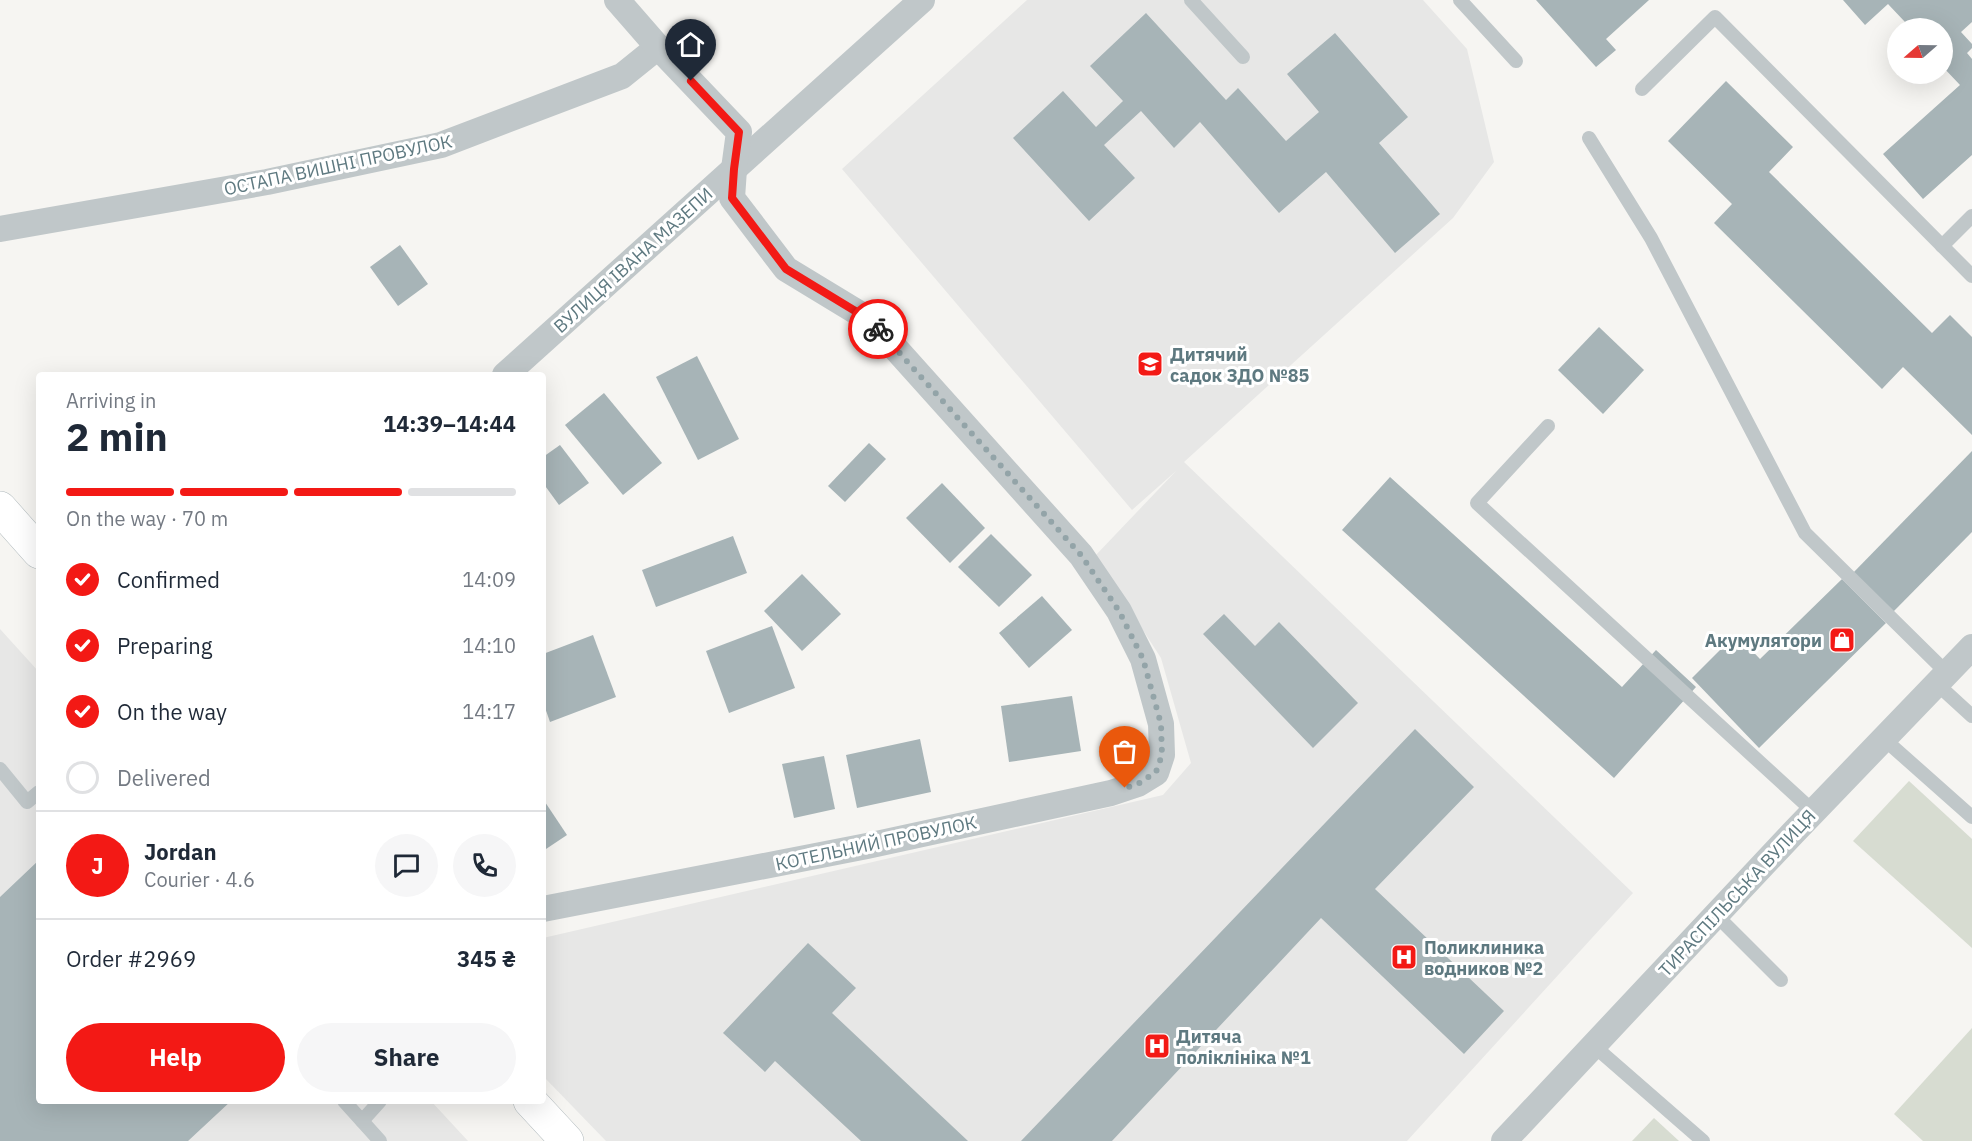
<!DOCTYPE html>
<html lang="en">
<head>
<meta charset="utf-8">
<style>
  body { margin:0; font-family:"IBM Plex Sans",sans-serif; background:#f6f6f7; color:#1f2937; height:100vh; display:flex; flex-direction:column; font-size:22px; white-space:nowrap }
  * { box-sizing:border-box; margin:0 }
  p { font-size:20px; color:#747a83 }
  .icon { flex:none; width:33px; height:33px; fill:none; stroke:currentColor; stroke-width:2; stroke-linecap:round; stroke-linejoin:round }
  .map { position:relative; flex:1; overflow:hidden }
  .panel { position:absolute; left:36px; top:372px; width:510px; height:732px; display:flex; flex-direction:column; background:#fff; border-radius:6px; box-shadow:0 6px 24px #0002 }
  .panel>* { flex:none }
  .needle { width:39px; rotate:250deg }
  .buttons { position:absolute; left:1887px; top:18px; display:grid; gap:12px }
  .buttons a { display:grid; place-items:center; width:66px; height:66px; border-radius:50%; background:#fff; box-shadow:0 6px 24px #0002; font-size:30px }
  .pin { position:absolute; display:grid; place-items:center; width:51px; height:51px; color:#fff; margin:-62px -26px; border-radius:50% 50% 50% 0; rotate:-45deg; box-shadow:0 0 6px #0007 }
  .pin .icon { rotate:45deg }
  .courier { position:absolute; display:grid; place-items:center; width:60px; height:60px; margin:-30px; border:4px solid #f31915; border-radius:50%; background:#fff; color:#222; box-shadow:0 2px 8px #0007 }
  .summary em { font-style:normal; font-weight:700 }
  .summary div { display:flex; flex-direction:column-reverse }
  .summary { display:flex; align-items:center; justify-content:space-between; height:102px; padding:0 30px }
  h1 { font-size:39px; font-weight:700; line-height:45px }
  .bar { display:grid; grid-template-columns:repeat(4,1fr); gap:9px 6px; align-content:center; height:72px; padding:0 30px }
  .bar i { height:8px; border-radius:4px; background:#e0e1e3 }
  .bar .selected { background:#f31915 }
  .bar p { grid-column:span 4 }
  .line { display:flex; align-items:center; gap:15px; padding:0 30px; border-top:2px solid #e0e1e3 }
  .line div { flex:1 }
  .round { display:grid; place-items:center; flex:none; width:63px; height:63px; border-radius:32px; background:#f6f6f7 }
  ol { padding:0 30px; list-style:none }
  li { display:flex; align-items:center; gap:18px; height:66px }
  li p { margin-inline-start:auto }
  li .icon { padding:6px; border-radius:50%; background:#f31915; color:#fff; stroke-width:4 }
  li:last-child { color:#747a83 }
  li i { width:33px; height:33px; border:3px solid #e0e1e3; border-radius:50% }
  .primary-button { display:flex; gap:12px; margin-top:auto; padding:12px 30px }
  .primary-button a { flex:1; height:69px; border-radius:36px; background:#f31915; color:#fff; font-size:24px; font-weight:700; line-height:69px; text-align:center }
  .primary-button a+a { background:#f6f6f7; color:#1f2937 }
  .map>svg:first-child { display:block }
</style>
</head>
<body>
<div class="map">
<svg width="1972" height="1141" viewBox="0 0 1972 1141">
  <rect width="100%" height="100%" fill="#f6f5f2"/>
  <g fill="#e7e7e6">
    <path d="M 1027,0 L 1423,0 L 1467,49 L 1494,162 L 1453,218 L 1184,462 L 1633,893 L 1407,1141 L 606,1141 L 543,1076 L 543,938 L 1163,795 L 1191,763 L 1161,658 L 1095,556 L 1176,471 L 1132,510 L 842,169 Z"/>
    <path d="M 0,629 L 39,672 L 39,1101 L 431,1101 L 468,1141 L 0,1141 Z"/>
  </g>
  <g fill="#d7dcd1">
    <path d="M 1909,781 L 1972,839 L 1972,948 L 1853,841 Z"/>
    <path d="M 1972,1028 L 1972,1141 L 1923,1141 L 1894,1114 Z"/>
    <path d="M 1654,1118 L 1679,1141 L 1632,1141 Z"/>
  </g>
  <g fill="#a7b4b7">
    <path d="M 1536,0 L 1649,0 L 1606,39 L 1616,50 L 1596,67 Z"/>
    <path d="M 1843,0 L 1972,0 L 1972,22 L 1961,32 L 1972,44 L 1972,48 L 1967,53 L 1972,59 L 1972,155 L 1923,199 L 1883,154 L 1960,85 L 1942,66 L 1942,28 L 1897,28 L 1905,22 L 1888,4 L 1865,25 Z"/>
    <path d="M 1146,13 L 1226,100 L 1238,88 L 1286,141 L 1319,112 L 1287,74 L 1335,33 L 1408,117 L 1379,143 L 1440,214 L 1395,253 L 1326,172 L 1279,213 L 1200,122 L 1174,148 L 1141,111 L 1104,145 L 1135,178 L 1089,221 L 1013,138 L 1063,91 L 1096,127 L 1123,101 L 1090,66 Z"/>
    <path d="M 1726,81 L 1793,147 L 1769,172 L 1932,333 L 1950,315 L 1972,337 L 1972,435 L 1903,367 L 1882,389 L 1714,223 L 1732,204 L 1668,141 Z"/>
    <path d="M 400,245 L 428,284 L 398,306 L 370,267 Z"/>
    <path d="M 1599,327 L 1644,370 L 1603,414 L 1558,370 Z"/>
    <path d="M 697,356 L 739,439 L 698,460 L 656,377 Z"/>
    <path d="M 604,393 L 662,463 L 623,495 L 565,425 Z"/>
    <path d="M 869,443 L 886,459 L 845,502 L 828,486 Z"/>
    <path d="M 560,445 L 589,483 L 559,505 L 543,483 L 543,457 Z"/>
    <path d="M 1972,451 L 1972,532 L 1892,613 L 1852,574 Z"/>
    <path d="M 1390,477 L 1622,687 L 1656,650 L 1696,687 L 1614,778 L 1342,530 Z"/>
    <path d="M 942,483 L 985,528 L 950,563 L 906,518 Z"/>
    <path d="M 991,534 L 1032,575 L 999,607 L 958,567 Z"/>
    <path d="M 733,536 L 747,573 L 656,607 L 642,570 Z"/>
    <path d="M 802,574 L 841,614 L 802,651 L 764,611 Z"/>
    <path d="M 1842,579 L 1886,623 L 1759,748 L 1692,678 L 1736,634 L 1760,659 Z"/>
    <path d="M 1042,596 L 1072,630 L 1029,668 L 999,633 Z"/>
    <path d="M 1224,614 L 1255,646 L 1279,622 L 1358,703 L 1313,748 L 1203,634 Z"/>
    <path d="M 772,626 L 795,688 L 729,713 L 706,651 Z"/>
    <path d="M 593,635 L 616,697 L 550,722 L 543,702 L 543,654 Z"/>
    <path d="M 1072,696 L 1081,751 L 1009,762 L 1001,706 Z"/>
    <path d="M 1415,729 L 1474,787 L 1375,889 L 1504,1011 L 1464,1054 L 1321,918 L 1112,1141 L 1021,1141 Z"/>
    <path d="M 920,739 L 931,792 L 857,808 L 846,755 Z"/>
    <path d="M 824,756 L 835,809 L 794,818 L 782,764 Z"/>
    <path d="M 543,799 L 567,835 L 543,851 Z"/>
    <path d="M 39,860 L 39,1101 L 231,1101 L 188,1141 L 0,1141 L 0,897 Z"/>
    <path d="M 808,943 L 856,988 L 832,1013 L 968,1141 L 861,1141 L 775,1061 L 765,1072 L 723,1033 Z"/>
  </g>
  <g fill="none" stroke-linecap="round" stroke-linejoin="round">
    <g stroke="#b2bbbe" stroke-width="34">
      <g id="secondary">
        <path d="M 0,508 L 39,552"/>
        <path d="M 530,1101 L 567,1141"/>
      </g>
    </g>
    <g stroke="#c0c7c9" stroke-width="14">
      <path d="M 1191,0 L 1243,57"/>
      <path d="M 1460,0 L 1516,61"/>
      <path d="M 1642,89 L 1715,17 L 1972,276"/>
      <path d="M 1589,138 L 1651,238 L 1805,533 L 1947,673"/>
      <path d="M 1942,246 L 1972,216"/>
      <path d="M 1548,426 L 1477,503 L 1814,812"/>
      <path d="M 1937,684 L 1972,716"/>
      <path d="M 1884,739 L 1972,817"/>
      <path d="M 0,769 L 27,802 L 39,792"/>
      <path d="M 1716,915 L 1781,980"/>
      <path d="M 1594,1046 L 1703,1141"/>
      <path d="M 344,1101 L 380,1141"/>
      <path d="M 362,1121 L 380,1101"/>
    </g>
    <g stroke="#c0c7c9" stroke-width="26">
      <path d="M 0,229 L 267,182 L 441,145 L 622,76 L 658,47"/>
      <path d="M 505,375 L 922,0"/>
      <path d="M 543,909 L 867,846 L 1111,793 L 1138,784 L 1156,773 L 1162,755 L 1161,724 L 1143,659 L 1119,611 L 1081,555 L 870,320 L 786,269 L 732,198 L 734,169 L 739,132 L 658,47 L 617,0"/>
      <path d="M 1504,1141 L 1793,833 L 1972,647"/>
    </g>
    <use href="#secondary" stroke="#fff" stroke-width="33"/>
  </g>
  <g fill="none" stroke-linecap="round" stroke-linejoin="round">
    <path stroke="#93a4a8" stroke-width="6" stroke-dasharray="0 10.8" d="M 878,329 L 1081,555 L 1119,611 L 1143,659 L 1161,724 L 1162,755 L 1156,772 L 1138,784 L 1125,788"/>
    <path stroke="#f31915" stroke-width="8" d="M 691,81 L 739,132 L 734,169 L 732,198 L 786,269 L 870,320 L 878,329"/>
  </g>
  <defs>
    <g id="school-square" transform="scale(1.35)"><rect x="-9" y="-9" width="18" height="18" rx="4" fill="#f31915" stroke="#fff"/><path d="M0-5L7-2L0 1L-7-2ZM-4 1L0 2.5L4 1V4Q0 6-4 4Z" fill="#fff"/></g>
    <g id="shop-square" transform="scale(1.35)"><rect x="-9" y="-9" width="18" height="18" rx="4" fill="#f31915" stroke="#fff"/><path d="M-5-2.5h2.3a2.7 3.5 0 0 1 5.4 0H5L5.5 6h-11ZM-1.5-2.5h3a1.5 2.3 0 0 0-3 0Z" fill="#fff"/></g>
    <g id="hospital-square" transform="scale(1.35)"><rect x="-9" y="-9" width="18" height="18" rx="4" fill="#f31915" stroke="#fff"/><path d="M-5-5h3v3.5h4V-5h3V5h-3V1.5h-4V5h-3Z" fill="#fff"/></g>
  </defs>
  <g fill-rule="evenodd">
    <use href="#school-square" x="1150" y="364"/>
    <use href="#shop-square" x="1842" y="640"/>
    <use href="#hospital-square" x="1404" y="957"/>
    <use href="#hospital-square" x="1157" y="1046"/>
  </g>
  <g text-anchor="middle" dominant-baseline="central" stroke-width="6" stroke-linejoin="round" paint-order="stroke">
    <g font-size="18" fill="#5e7980" stroke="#fff">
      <text transform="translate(338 165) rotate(-12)">ОСТАПА ВИШНІ ПРОВУЛОК</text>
      <text transform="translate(633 260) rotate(-42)">ВУЛИЦЯ ІВАНА МАЗЕПИ</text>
      <text transform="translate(876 843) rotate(-12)">КОТЕЛЬНИЙ ПРОВУЛОК</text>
      <text transform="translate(1737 893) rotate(-47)">ТИРАСПІЛЬСЬКА ВУЛИЦЯ</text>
    </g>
    <g font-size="18" font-weight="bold" fill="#5e7980" stroke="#fff" text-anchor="start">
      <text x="1170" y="354">Дитячий<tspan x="1170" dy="21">садок ЗДО №85</tspan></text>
      <text x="1822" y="640" text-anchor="end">Акумулятори</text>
      <text x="1424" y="947">Поликлиника<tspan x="1424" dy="21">водников №2</tspan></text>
      <text x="1176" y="1036">Дитяча<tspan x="1176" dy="21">поліклініка №1</tspan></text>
    </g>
  </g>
</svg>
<div class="buttons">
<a><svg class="needle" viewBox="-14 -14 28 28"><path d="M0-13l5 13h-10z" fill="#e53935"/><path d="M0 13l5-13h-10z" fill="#747a83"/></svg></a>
</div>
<div class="pin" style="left:1125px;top:788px;background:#ea580c"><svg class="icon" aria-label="bag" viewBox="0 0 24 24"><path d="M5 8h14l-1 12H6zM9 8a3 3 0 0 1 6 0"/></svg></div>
<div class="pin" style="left:691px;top:81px;background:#1f2937"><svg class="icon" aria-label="home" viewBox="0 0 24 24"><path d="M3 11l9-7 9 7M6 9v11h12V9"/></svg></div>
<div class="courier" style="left:878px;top:329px"><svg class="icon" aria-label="bike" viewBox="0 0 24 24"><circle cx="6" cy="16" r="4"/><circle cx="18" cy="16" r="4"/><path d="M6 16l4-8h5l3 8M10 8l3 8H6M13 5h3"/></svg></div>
<section class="panel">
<div class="summary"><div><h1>2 min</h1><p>Arriving in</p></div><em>14:39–14:44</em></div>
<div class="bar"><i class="selected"></i><i class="selected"></i><i class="selected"></i><i></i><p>On the way · 70 m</p></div>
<ol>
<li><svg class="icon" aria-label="check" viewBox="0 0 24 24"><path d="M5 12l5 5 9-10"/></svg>Confirmed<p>14:09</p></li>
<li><svg class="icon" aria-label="check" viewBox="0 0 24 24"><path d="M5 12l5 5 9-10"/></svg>Preparing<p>14:10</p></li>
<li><svg class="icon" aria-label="check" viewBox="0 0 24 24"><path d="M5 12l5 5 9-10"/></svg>On the way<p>14:17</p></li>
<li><i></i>Delivered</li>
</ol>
<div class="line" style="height:108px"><b class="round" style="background:#f31915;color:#fff">J</b><div><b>Jordan</b><p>Courier · 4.6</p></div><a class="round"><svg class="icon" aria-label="chat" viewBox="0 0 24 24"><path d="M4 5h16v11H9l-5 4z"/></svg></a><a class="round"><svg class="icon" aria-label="phone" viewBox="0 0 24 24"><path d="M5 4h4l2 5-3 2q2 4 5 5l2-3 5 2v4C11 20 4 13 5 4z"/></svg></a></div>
<div class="line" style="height:78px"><div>Order #2969</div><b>345 ₴</b></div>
<div class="primary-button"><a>Help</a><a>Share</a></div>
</section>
</div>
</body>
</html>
